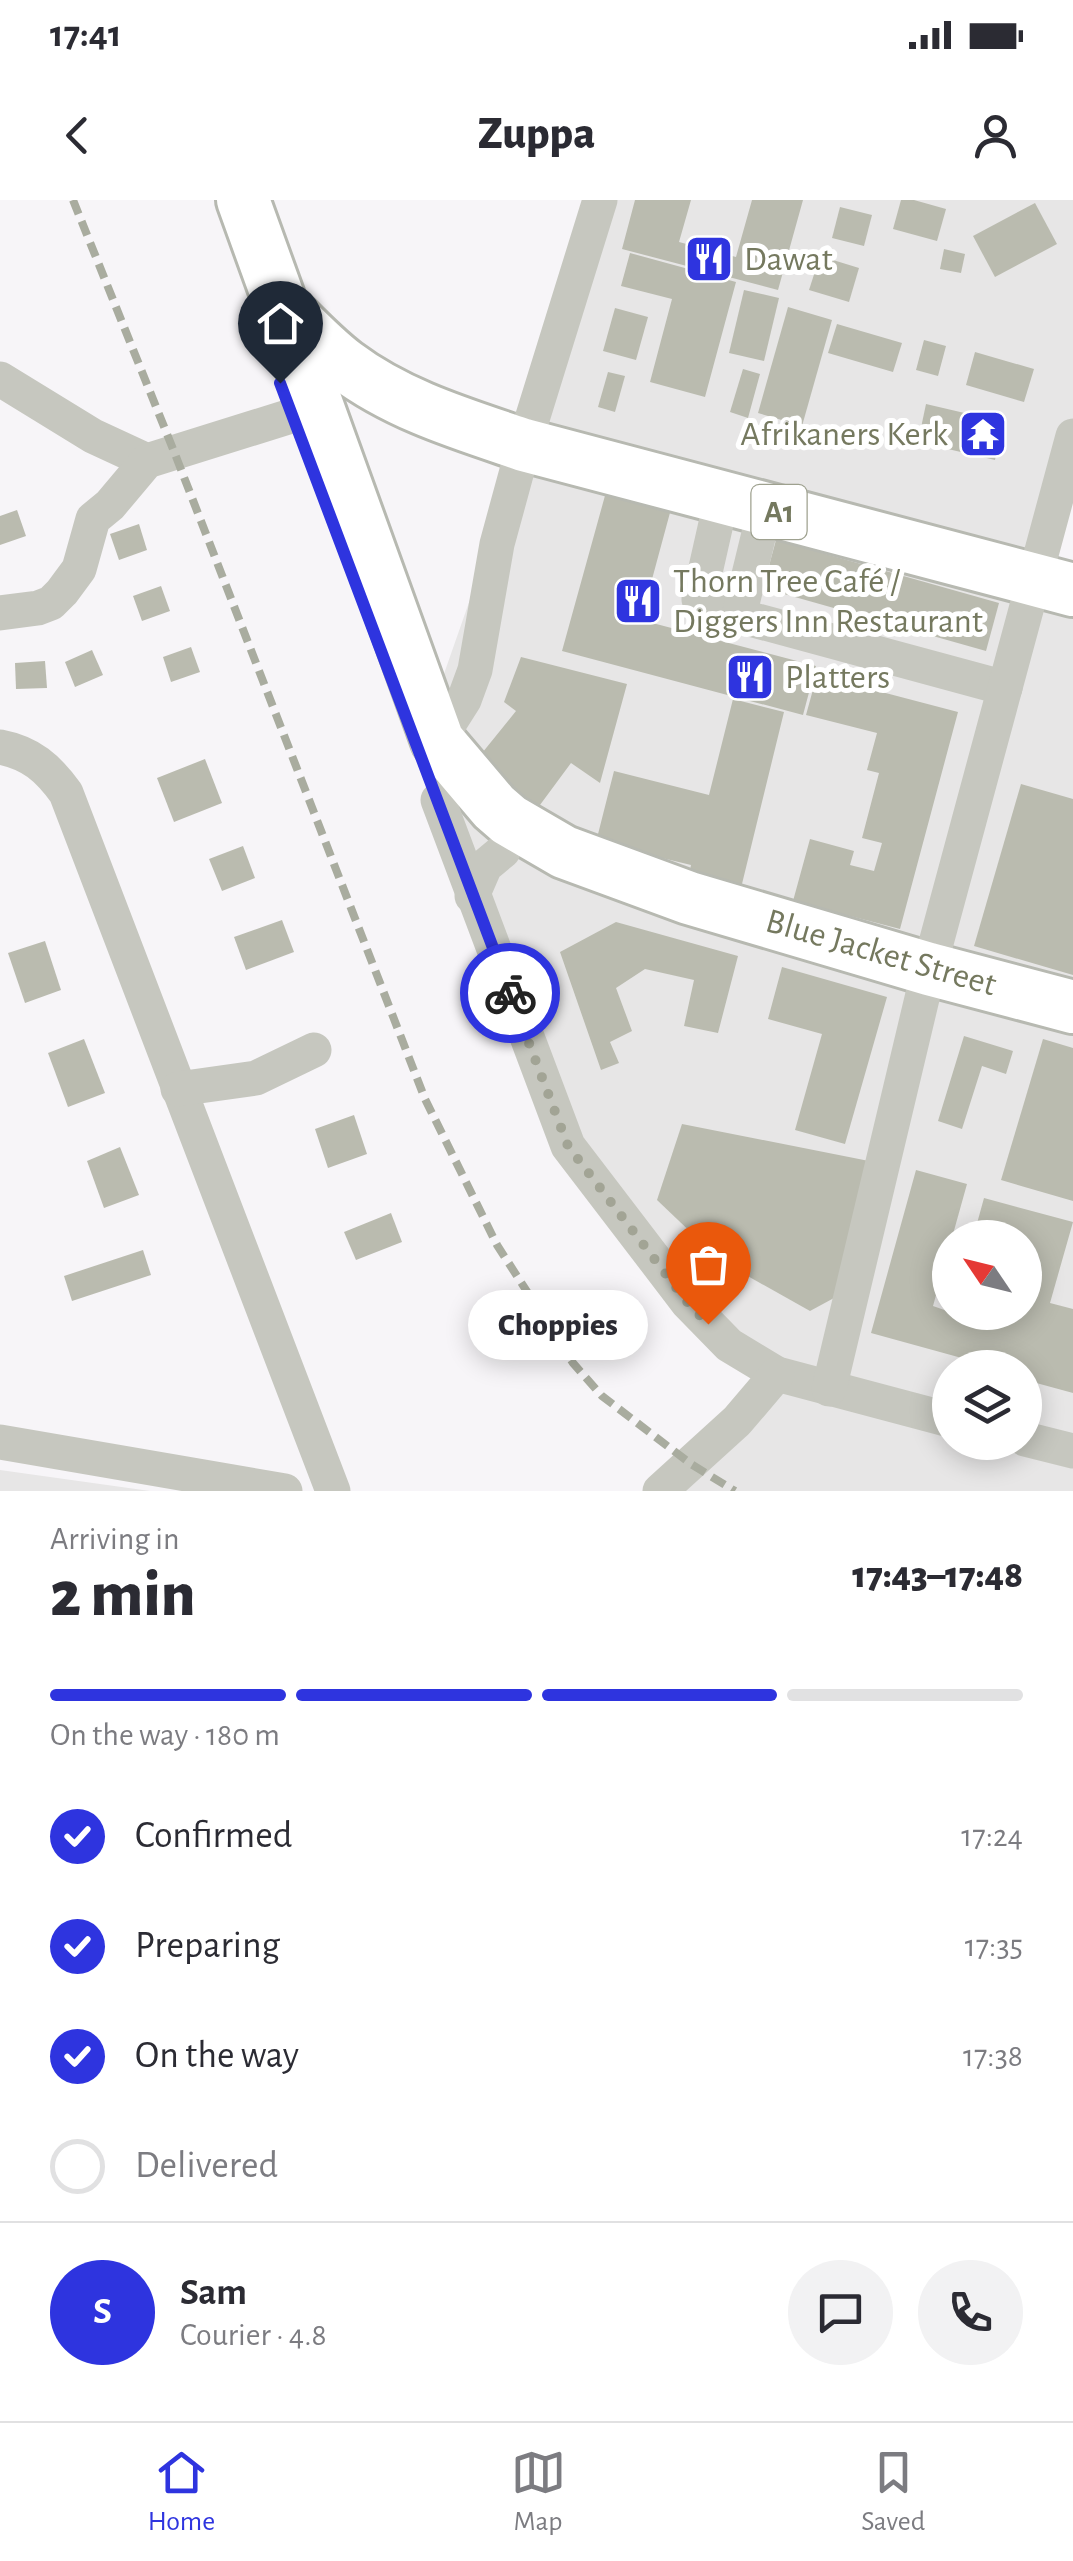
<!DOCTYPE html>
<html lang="en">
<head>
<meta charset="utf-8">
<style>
  body { margin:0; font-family:"Alegreya Sans",sans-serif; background:#f2f2f3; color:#2b2b33; height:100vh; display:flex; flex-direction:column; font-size:38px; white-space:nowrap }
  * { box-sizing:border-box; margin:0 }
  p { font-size:32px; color:#7c7c81 }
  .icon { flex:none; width:55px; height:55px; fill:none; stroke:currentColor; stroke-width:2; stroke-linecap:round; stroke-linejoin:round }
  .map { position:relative; height:1291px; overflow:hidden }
  .panel { display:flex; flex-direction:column; background:#fff; flex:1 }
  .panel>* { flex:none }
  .needle { width:65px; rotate:305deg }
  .buttons { position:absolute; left:932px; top:1020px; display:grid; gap:20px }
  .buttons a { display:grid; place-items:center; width:110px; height:110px; border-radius:50%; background:#fff; box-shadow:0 5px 25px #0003; font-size:50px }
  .pin { position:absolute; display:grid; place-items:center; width:85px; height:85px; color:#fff; margin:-102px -42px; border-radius:50% 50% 50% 0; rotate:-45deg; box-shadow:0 0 10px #0007 }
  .pin .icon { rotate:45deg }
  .courier { position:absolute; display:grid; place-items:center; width:100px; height:100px; margin:-50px; border:8px solid #2e34df; border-radius:50%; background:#fff; color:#222; box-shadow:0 2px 12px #0007 }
  .bubble { position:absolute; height:70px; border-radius:35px; background:#fff; box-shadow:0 5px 25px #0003; font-size:32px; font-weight:800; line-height:70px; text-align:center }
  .summary em { font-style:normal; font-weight:800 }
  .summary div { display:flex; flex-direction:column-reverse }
  .summary { display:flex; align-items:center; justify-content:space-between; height:170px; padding:0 50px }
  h1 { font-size:65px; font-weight:800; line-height:75px }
  .bar { display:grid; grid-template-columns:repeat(4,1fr); gap:15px 10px; align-content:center; height:120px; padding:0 50px }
  .bar i { height:12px; border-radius:8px; background:#e1e1e2 }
  .bar .current { background:#2e34df }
  .bar p { grid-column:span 4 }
  .line { display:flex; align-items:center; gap:25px; padding:0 50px; border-top:2px solid #e1e1e2 }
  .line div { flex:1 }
  .round { display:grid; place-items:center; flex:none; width:105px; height:105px; border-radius:52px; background:#f2f2f3 }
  ol { padding:0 50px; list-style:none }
  li { display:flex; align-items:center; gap:30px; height:110px }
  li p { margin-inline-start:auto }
  li .icon { padding:10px; border-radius:50%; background:#2e34df; color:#fff; stroke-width:4 }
  li:last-child { color:#7c7c81 }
  li i { width:55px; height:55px; border:5px solid #e1e1e2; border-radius:50% }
  .status { display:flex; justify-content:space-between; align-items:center; height:70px; padding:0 50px; background:#fff; direction:ltr }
  .status svg { height:28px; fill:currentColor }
  header { display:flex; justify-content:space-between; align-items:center; height:130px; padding:0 50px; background:#fff; font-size:45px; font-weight:800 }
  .tab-bar { display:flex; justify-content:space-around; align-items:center; height:140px; border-top:2px solid #e1e1e2; background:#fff; font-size:28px; color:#7c7c81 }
  .tab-bar a { display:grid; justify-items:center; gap:5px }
  .tab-bar .current { color:#2e34df }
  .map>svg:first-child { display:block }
</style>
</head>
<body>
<div class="status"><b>17:41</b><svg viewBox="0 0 49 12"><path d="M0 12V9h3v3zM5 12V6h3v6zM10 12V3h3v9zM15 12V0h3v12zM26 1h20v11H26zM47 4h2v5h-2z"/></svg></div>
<header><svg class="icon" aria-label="back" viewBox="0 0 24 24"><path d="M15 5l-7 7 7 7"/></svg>Zuppa<svg class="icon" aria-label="person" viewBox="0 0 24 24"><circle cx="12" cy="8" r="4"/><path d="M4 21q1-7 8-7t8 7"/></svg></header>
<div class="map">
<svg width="1073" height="1291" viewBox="0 0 1073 1291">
  <rect width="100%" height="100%" fill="#f7f5f8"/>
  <g fill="#e7e6e6" fill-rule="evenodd">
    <path d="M 600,0 L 1073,0 L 1073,236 L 1034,379 L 1073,390 L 1073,1291 L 660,1291 L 776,1174 L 568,946 L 438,600 L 417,551 L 524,245 ZM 950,1038 L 1025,1038 L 1025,1112 L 950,1112 ZM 950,1168 L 1025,1168 L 1025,1242 L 950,1242 Z"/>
    <path d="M 0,1270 L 150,1291 L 0,1291 Z"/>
  </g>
  <g fill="#babbaf">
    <path d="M 635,0 L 691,0 L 679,42 L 736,57 L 752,0 L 803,0 L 778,90 L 622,49 Z"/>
    <path d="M 901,0 L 914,0 L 946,9 L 937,41 L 893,29 Z"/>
    <path d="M 1035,3 L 1057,44 L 995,77 L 973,36 Z"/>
    <path d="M 840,7 L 872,15 L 864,46 L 832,38 Z"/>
    <path d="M 944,49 L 965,54 L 961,73 L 940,69 Z"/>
    <path d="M 630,53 L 736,82 L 705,197 L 650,182 L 672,99 L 621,86 Z"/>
    <path d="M 820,56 L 859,68 L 849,102 L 809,90 Z"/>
    <path d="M 744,90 L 779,98 L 764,161 L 729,153 Z"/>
    <path d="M 788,107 L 832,120 L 802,226 L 758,213 Z"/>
    <path d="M 615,108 L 648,117 L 636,160 L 603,151 Z"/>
    <path d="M 837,124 L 902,143 L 893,172 L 828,153 Z"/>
    <path d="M 924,140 L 946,146 L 938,176 L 916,170 Z"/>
    <path d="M 975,152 L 1034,169 L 1024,202 L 966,185 Z"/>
    <path d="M 743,169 L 760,174 L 748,218 L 730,212 Z"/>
    <path d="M 608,172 L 625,176 L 615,212 L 598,207 Z"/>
    <path d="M 926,204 L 1003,222 L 995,260 L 918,242 Z"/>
    <path d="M 606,292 L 671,309 L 641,420 L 816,466 L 803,515 L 562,451 Z"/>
    <path d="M 17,310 L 26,336 L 0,345 L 0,316 Z"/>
    <path d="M 139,324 L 147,350 L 119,360 L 110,334 Z"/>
    <path d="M 776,340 L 999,403 L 986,451 L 763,388 Z"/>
    <path d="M 161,386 L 170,411 L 142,421 L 133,396 Z"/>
    <path d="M 191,447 L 200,472 L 171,482 L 163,457 Z"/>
    <path d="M 92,450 L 103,475 L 75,487 L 65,462 Z"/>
    <path d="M 521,457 L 627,484 L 600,583 L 571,563 L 537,609 L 474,563 L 516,511 L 504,502 Z"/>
    <path d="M 45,461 L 47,488 L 16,489 L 15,463 Z"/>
    <path d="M 817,475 L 958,512 L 900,729 L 793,701 L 810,639 L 854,651 L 850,665 L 874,671 L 882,643 L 862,638 L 879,573 L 867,570 L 877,533 L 806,515 Z"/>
    <path d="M 733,499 L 784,512 L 741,688 L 689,675 L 691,665 L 596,642 L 614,571 L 709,595 Z"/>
    <path d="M 205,559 L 222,603 L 174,622 L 157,578 Z"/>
    <path d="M 1021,584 L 1073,599 L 1073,775 L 974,746 Z"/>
    <path d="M 243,646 L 255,678 L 222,691 L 209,659 Z"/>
    <path d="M 282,720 L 294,752 L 246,770 L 234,737 Z"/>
    <path d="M 616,722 L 738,756 L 718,833 L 684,826 L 694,780 L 645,769 L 616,788 L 632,831 L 610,842 L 619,863 L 601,870 L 560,752 Z"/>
    <path d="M 45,741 L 61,790 L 25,803 L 8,753 Z"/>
    <path d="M 782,767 L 887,797 L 845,944 L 795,930 L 822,834 L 768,819 Z"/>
    <path d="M 964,836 L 1013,851 L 1006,874 L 982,866 L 962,929 L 938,921 Z"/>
    <path d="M 84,839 L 105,893 L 68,907 L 48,853 Z"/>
    <path d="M 1043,839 L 1073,848 L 1073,1001 L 1001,980 Z"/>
    <path d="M 354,915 L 367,954 L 328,968 L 315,929 Z"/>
    <path d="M 682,924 L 869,961 L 834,1098 L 810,1111 L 721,1061 L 657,1000 Z"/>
    <path d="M 120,947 L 139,995 L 104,1008 L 87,961 Z"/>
    <path d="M 916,970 L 967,984 L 933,1106 L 950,1112 L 1025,1112 L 1025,1038 L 973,1038 L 984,998 L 1073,1022 L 1050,1103 L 1073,1109 L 1073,1193 L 1029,1181 L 1025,1168 L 998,1168 L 871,1133 Z"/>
    <path d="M 391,1013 L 402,1042 L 356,1060 L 344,1032 Z"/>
    <path d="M 143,1050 L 151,1075 L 72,1101 L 64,1076 Z"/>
  </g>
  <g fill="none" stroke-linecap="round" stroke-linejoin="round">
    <g stroke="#b7b9b1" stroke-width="58">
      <g id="highway">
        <path d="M 243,0 L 438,541 L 494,607 L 509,620 L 564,652 L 689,698 L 929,769 L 1073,807"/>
        <path d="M 288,112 C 306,130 324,149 345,165 C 398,205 462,224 524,245 L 1073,390"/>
      </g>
    </g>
    <g stroke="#c6c7bf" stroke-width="35">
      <path d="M 0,179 L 93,236 L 147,261"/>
      <path d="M 722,297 L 699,399 L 705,407 L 739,416"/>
      <path d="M 765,309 L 739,416 L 1005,488"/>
      <path d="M 0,413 L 38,408 L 51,403 L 62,392 L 79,369 L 93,319 L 110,305 L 147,261 L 291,216"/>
      <path d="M 428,546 L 438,541 L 464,500 L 475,470 L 497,344 L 524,245 L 600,0"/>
      <path d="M 0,547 C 31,553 48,568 66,593 L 333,1291"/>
      <path d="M 438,600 L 568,946 L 688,1103 L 729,1145 L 777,1174 L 950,1220"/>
      <path d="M 472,696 L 485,666 L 503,651"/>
      <path d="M 178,889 L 256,878 L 314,850"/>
      <path d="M 829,1189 L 929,769 L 1073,236"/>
      <path d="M 1025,1239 L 1073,1251"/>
      <path d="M 0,1242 L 285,1291"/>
      <path d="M 660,1291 L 737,1221 L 777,1174"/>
    </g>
    <use href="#highway" stroke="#fff" stroke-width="52"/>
    <path stroke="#a9ac9f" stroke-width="8" stroke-dasharray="15 8" stroke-linecap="butt" d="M 73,0 L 175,254 L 425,899 L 497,1045 L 573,1163 L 602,1196 L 691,1264 L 735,1291"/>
  </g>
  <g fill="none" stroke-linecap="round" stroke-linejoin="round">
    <path stroke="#a2a495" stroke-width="10" stroke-dasharray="0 18" d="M 510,793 L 568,946 L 688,1103 L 708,1124"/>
    <path stroke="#2e34df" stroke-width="12" d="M 280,183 L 510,793"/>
  </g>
  <defs>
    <g id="restaurant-square" transform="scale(2.5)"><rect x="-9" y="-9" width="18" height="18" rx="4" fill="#2e34df" stroke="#fff"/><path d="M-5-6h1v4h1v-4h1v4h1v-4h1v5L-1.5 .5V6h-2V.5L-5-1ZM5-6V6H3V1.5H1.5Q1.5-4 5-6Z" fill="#fff"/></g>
    <g id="temple-square" transform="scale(2.5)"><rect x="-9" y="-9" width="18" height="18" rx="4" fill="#2e34df" stroke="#fff"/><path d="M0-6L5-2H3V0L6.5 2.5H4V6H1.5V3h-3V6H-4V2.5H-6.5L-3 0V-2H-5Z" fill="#fff"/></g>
  </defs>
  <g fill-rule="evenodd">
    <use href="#restaurant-square" x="709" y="59"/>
    <use href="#temple-square" x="983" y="234"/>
    <use href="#restaurant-square" x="638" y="401"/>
    <use href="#restaurant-square" x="750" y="477"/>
  </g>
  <g text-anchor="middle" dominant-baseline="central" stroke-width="10" stroke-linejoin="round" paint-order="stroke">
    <rect fill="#fff" stroke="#9ea18f" stroke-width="2.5" x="751.5" y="285" width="55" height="54" rx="8"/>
    <g font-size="32" font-weight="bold" fill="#75795f">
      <text x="779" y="312">A1</text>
    </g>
    <g font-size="35" fill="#75795f" stroke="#fff" text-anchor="start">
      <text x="744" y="59">Dawat</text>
      <text x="948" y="234" text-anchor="end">Afrikaners Kerk</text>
      <text x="673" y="381">Thorn Tree Café /<tspan x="673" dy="40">Diggers Inn Restaurant</tspan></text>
      <text x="785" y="477">Platters</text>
    </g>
    <g font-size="35" fill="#75795f" stroke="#fff">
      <text transform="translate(881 753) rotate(16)">Blue Jacket Street</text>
    </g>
  </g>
</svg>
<div class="buttons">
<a><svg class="needle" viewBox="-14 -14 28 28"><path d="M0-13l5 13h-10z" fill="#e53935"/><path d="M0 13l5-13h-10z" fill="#7c7c81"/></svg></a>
<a><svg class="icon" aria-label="layers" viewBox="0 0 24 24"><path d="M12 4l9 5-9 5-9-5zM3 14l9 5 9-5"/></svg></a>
</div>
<div class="pin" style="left:708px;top:1124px;background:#ea580c"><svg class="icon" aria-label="bag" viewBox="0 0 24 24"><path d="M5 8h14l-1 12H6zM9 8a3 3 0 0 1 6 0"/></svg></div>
<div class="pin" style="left:280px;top:183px;background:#1f2937"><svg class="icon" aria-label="home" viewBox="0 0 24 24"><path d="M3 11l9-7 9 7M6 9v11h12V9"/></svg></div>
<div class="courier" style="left:510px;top:793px"><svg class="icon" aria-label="bike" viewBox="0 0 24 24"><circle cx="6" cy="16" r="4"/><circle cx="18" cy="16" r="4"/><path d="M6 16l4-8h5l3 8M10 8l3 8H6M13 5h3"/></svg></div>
<div class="bubble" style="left:468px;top:1090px;width:180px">Choppies</div>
</div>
<section class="panel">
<div class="summary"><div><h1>2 min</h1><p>Arriving in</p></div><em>17:43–17:48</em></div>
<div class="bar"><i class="current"></i><i class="current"></i><i class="current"></i><i></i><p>On the way · 180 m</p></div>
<ol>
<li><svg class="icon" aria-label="check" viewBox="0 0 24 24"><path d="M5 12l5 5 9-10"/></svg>Confirmed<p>17:24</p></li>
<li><svg class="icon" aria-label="check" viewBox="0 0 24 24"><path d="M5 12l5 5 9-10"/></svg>Preparing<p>17:35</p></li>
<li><svg class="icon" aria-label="check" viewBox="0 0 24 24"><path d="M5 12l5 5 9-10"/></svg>On the way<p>17:38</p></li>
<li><i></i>Delivered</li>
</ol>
<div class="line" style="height:180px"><b class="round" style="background:#2e34df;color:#fff">S</b><div><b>Sam</b><p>Courier · 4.8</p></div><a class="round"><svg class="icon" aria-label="chat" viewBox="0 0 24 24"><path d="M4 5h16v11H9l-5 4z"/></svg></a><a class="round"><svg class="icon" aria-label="phone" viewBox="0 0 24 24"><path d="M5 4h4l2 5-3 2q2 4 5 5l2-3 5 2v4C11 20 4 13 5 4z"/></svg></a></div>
</section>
<nav class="tab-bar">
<a class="current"><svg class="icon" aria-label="home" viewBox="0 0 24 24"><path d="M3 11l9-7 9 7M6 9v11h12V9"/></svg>Home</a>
<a><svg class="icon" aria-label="map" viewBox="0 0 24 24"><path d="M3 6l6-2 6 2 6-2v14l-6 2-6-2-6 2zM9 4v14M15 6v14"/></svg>Map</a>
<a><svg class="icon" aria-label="saved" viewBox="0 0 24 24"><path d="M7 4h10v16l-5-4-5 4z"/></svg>Saved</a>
</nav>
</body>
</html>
